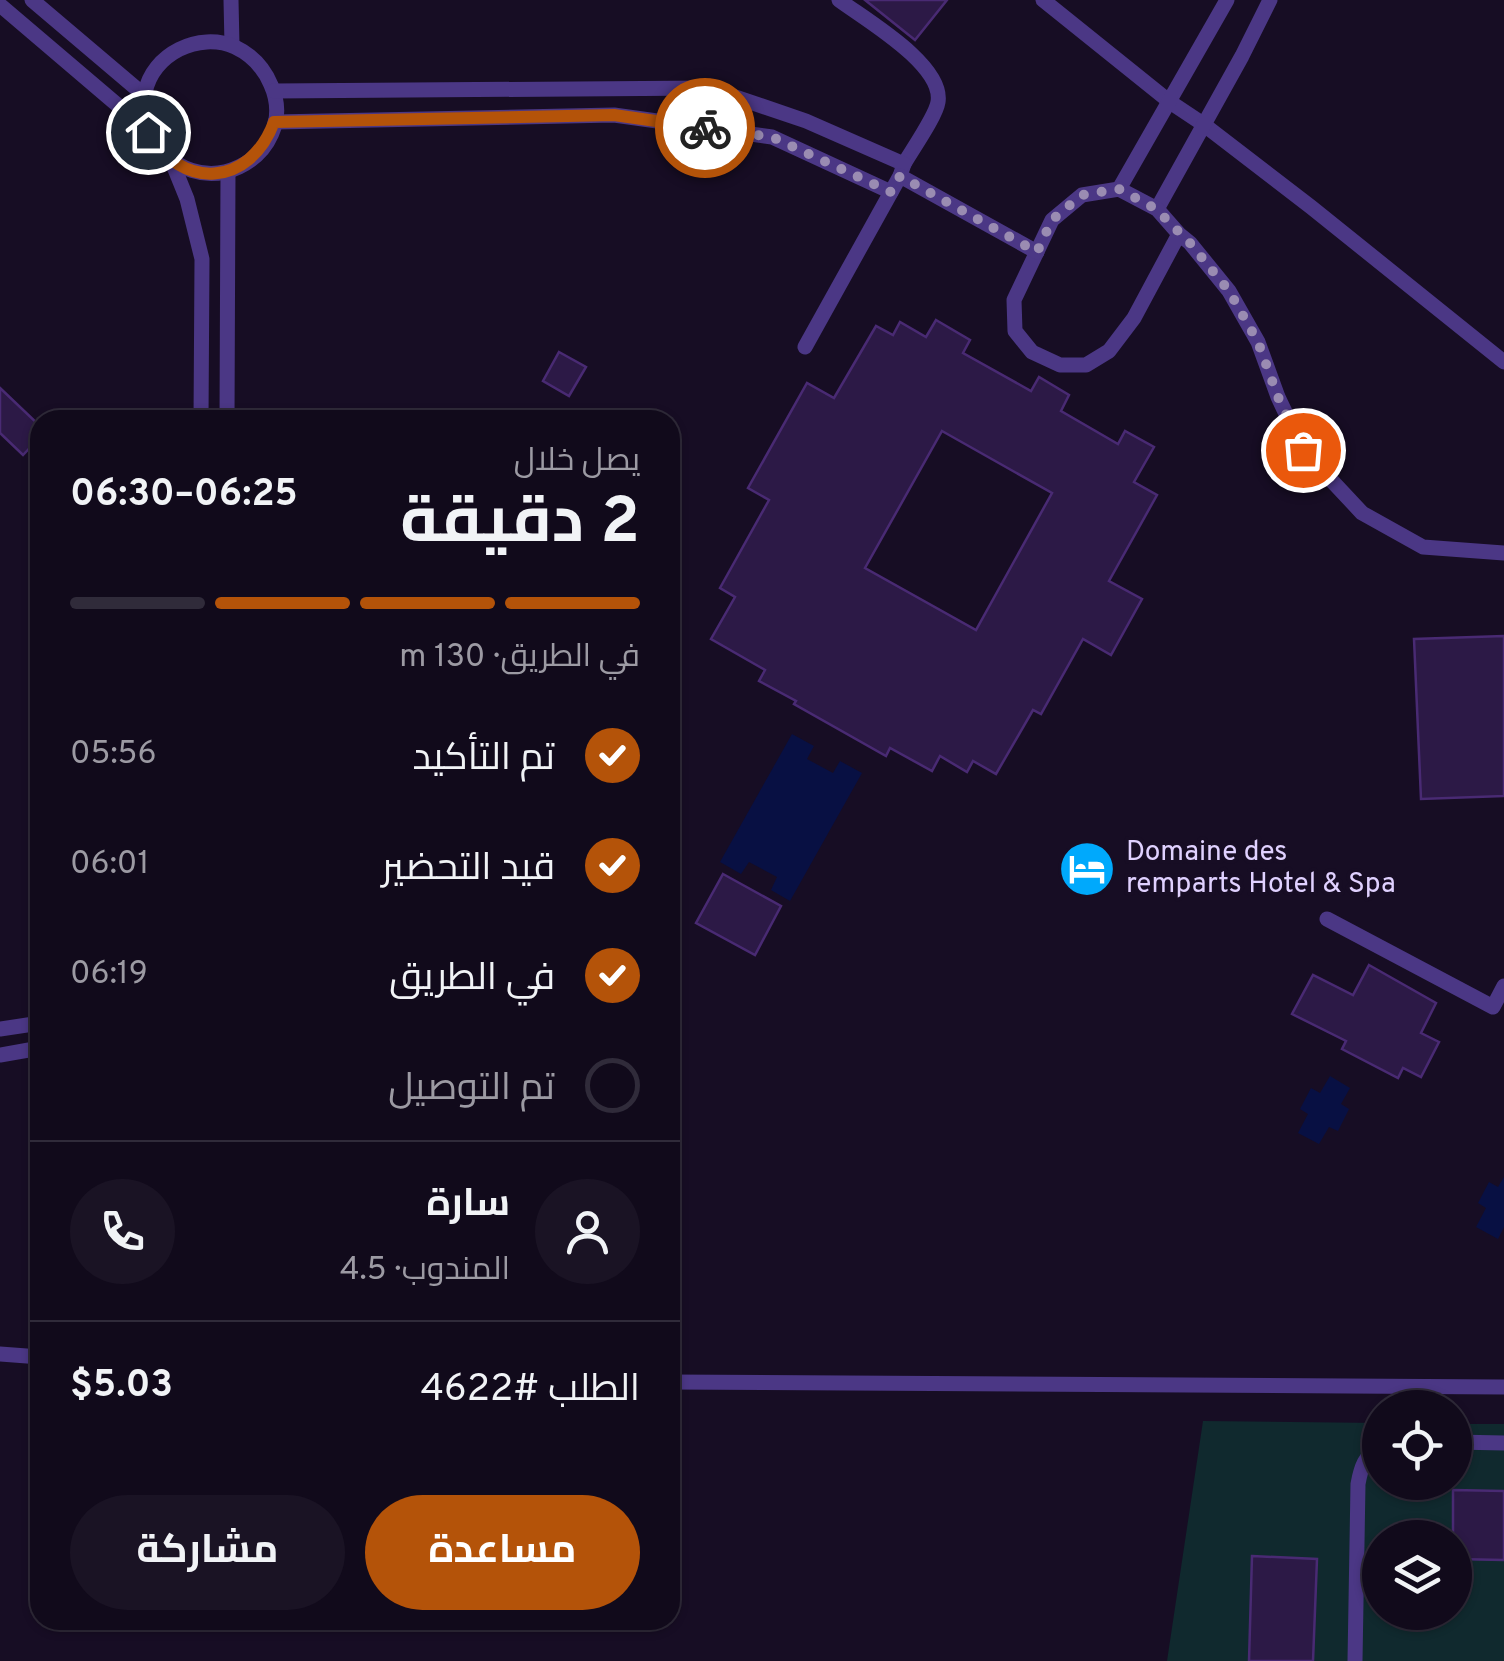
<!DOCTYPE html>
<html lang="ar">
<head>
<meta charset="utf-8">
<style>
  body { margin:0; font-family:Overpass,Cairo,sans-serif; background:#1a1324; color:#f1f3f6; direction:rtl; height:100vh; display:flex; flex-direction:column; font-size:38px; white-space:nowrap }
  * { box-sizing:border-box; margin:0 }
  p { font-size:32px; color:#9c9aa3 }
  .icon { flex:none; width:55px; height:55px; fill:none; stroke:currentColor; stroke-width:2; stroke-linecap:round; stroke-linejoin:round }
  .map { position:relative; flex:1; overflow:hidden; direction:ltr }
  .sheet { position:absolute; left:30px; top:410px; width:650px; height:1220px; display:flex; flex-direction:column; background:#110a1b; border-radius:30px; box-shadow:0 2px 8px #0004,0 0 0 2px #302b3a; direction:rtl }
  .sheet>* { flex:none }
  .controls { position:absolute; left:1362px; top:1390px; display:grid; gap:20px }
  .controls a { display:grid; place-items:center; width:110px; height:110px; border-radius:50%; background:#110a1b; box-shadow:0 2px 8px #0004,0 0 0 2px #302b3a; font-size:50px }
  .pin { position:absolute; display:grid; place-items:center; width:85px; height:85px; color:#fff; margin:-42px; border:5px solid #fff; border-radius:50%; box-shadow:0 2px 10px #0007 }
  .courier { position:absolute; display:grid; place-items:center; width:100px; height:100px; margin:-50px; border:8px solid #b45309; border-radius:50%; background:#fff; color:#222; box-shadow:0 2px 12px #0007 }
  .overview em { font-style:normal; font-weight:700 }
  .overview div { display:flex; flex-direction:column-reverse }
  .overview { display:flex; align-items:center; justify-content:space-between; height:170px; padding:0 40px }
  h1 { font-size:65px; font-weight:700; line-height:75px }
  .bar { display:grid; grid-template-columns:repeat(4,1fr); gap:15px 10px; align-content:center; height:120px; padding:0 40px }
  .bar i { height:12px; border-radius:8px; background:#302b3a }
  .bar .selected { background:#b45309 }
  .bar p { grid-column:span 4 }
  .line { display:flex; align-items:center; gap:25px; padding:0 40px; border-top:2px solid #302b3a }
  .line div { flex:1 }
  .round { display:grid; place-items:center; flex:none; width:105px; height:105px; border-radius:52px; background:#1a1324 }
  ol { padding:0 40px; list-style:none }
  li { display:flex; align-items:center; gap:30px; height:110px }
  li p { margin-inline-start:auto }
  li .icon { padding:10px; border-radius:50%; background:#b45309; color:#fff; stroke-width:4 }
  li:last-child { color:#9c9aa3 }
  li i { width:55px; height:55px; border:5px solid #302b3a; border-radius:50% }
  .action { display:flex; gap:20px; margin-top:auto; padding:20px 40px }
  .action a { flex:1; height:115px; border-radius:60px; background:#b45309; color:#fff; font-size:40px; font-weight:700; line-height:115px; text-align:center }
  .action a+a { background:#1a1324; color:#f1f3f6 }
  .map>svg:first-child { display:block }
</style>
</head>
<body>
<div class="map">
<svg width="1504" height="1661" viewBox="0 0 1504 1661">
  <rect width="100%" height="100%" fill="#170d24"/>
  <path fill="#10292e" fill-rule="evenodd" d="M 1203,1421 L 1380,1423 L 1380,1482 L 1455,1482 L 1455,1424 L 1504,1424 L 1504,1661 L 1167,1661 ZM 1380,1538 L 1455,1538 L 1455,1612 L 1380,1612 Z"/>
  <g fill="#081043">
    <path d="M 792,734 L 814,746 L 807,759 L 833,773 L 840,761 L 862,773 L 790,901 L 771,890 L 777,877 L 749,862 L 741,874 L 720,862 Z"/>
    <path d="M 1330,1076 L 1350,1088 L 1341,1104 L 1349,1109 L 1338,1131 L 1329,1127 L 1319,1144 L 1298,1133 L 1308,1114 L 1300,1109 L 1311,1088 L 1320,1093 Z"/>
    <path d="M 1504,1177 L 1504,1227 L 1498,1239 L 1476,1227 L 1486,1208 L 1478,1203 L 1489,1182 L 1498,1187 Z"/>
  </g>
  <g fill="#2c1946" stroke="#492a73" stroke-width="2.5" fill-rule="evenodd">
    <path d="M 865,0 L 947,0 L 915,40 Z"/>
    <path d="M 936,320 L 970,340 L 963,353 L 1031,391 L 1039,377 L 1069,395 L 1061,411 L 1118,444 L 1125,431 L 1154,447 L 1134,482 L 1157,495 L 1109,581 L 1142,599 L 1111,655 L 1083,639 L 1041,714 L 1033,710 L 996,774 L 973,761 L 967,772 L 940,756 L 932,771 L 890,748 L 886,756 L 794,704 L 796,701 L 759,681 L 765,670 L 711,639 L 735,597 L 720,588 L 769,500 L 748,488 L 807,383 L 834,398 L 876,326 L 893,335 L 900,322 L 926,337 ZM 942,431 L 1052,493 L 976,630 L 865,568 Z"/>
    <path d="M 559,352 L 586,367 L 569,396 L 543,381 Z"/>
    <path d="M 0,388 L 40,426 L 40,437 L 23,455 L 0,433 Z"/>
    <path d="M 1504,636 L 1504,796 L 1421,799 L 1414,639 Z"/>
    <path d="M 723,874 L 781,906 L 755,955 L 696,923 Z"/>
    <path d="M 1369,965 L 1436,1003 L 1421,1033 L 1439,1042 L 1421,1077 L 1403,1068 L 1398,1078 L 1342,1049 L 1346,1041 L 1292,1014 L 1313,975 L 1353,995 Z"/>
    <path d="M 1453,1490 L 1504,1491 L 1504,1560 L 1455,1559 L 1455,1538 L 1453,1538 Z"/>
    <path d="M 1252,1556 L 1317,1559 L 1313,1661 L 1249,1661 Z"/>
  </g>
  <g fill="none" stroke-linecap="round" stroke-linejoin="round">
    <g stroke="#4b3785" stroke-width="15">
      <path d="M 32,0 L 144,95"/>
      <path d="M 231,0 L 232,45"/>
      <path d="M 839,0 C 866,20 944,65 938,102 C 936,116 912,150 904,164 L 901,173"/>
      <path d="M 1043,0 L 1170,102 L 1203,124 L 1311,207 L 1504,362"/>
      <path d="M 0,5 L 148,131 C 196,218 302,155 271,85 C 264,68 252,55 235,47 C 199,31 152,54 145,93 C 143,105 146,120 148,131"/>
      <path d="M 274,91 L 709,88 L 806,121 L 904,164"/>
      <path d="M 275,122 L 614,115 L 772,137 L 891,192"/>
      <path d="M 172,162 L 187,199 L 202,259 L 201,420"/>
      <path d="M 1119,189 L 1227,0"/>
      <path d="M 1157,209 L 1242,56 L 1270,0"/>
      <path d="M 1179,234 L 1134,318 L 1109,351 L 1086,365 L 1060,365 L 1032,352 L 1015,331 L 1014,300 L 1052,220 L 1082,195 L 1119,189 L 1157,209 L 1179,234 L 1190,243 L 1229,291 L 1258,342 L 1278,397 L 1303,450 L 1362,513 L 1423,547 L 1504,553"/>
      <path d="M 805,347 L 900,176 L 1037,252"/>
      <path d="M 227,420 L 228,172"/>
      <path d="M 1327,919 L 1493,1007 L 1504,986"/>
      <path d="M 0,1029 L 40,1023"/>
      <path d="M 0,1055 L 40,1048"/>
      <path d="M 0,1354 L 40,1357"/>
      <path d="M 670,1382 L 1504,1387"/>
      <path d="M 1455,1442 L 1504,1443"/>
      <path d="M 1355,1661 L 1358,1484 C 1361,1467 1365,1456 1380,1445"/>
    </g>
  </g>
  <g fill="none" stroke-linecap="round" stroke-linejoin="round">
    <path stroke="#9a8cb2" stroke-width="10" stroke-dasharray="0 18" d="M 705,128 L 772,137 L 891,192 L 900,176 L 1037,252 L 1052,220 L 1082,195 L 1119,189 L 1156,209 L 1190,243 L 1229,291 L 1258,342 L 1278,397 L 1303,450"/>
    <path stroke="#b45309" stroke-width="12" d="M 148,132 C 181,191 250,187 274,122 L 614,115 L 705,128"/>
  </g>
  <defs>
    <g id="hotel-disc" transform="scale(2.875)"><circle r="9.5" fill="#00a9fc" stroke="#170d24"/><path d="M-6-4.5h1.5V1H6V5H4.5V3h-9V5H-6ZM-4 0a1.8 1.8 0 1 1 3.6 0ZM.5 0V-2.5h3Q6-2.5 6 0Z" fill="#fff"/></g>
  </defs>
  <g fill-rule="evenodd">
    <use href="#hotel-disc" x="1087" y="869"/>
  </g>
  <g text-anchor="middle" dominant-baseline="central" stroke-width="8" stroke-linejoin="round" paint-order="stroke">
    <g font-size="28" fill="#e0d1ff" stroke="#170d24" text-anchor="start">
      <text x="1126" y="853">Domaine des<tspan x="1126" dy="32">remparts Hotel &amp; Spa</tspan></text>
    </g>
  </g>
</svg>
<div class="controls">
<a><svg class="icon" aria-label="locate" viewBox="0 0 24 24"><circle cx="12" cy="12" r="6"/><path d="M12 2v4M12 18v4M2 12h4M18 12h4"/></svg></a>
<a><svg class="icon" aria-label="layers" viewBox="0 0 24 24"><path d="M12 4l9 5-9 5-9-5zM3 14l9 5 9-5"/></svg></a>
</div>
<div class="pin" style="left:1303px;top:450px;background:#ea580c"><svg class="icon" aria-label="bag" viewBox="0 0 24 24"><path d="M5 8h14l-1 12H6zM9 8a3 3 0 0 1 6 0"/></svg></div>
<div class="pin" style="left:148px;top:132px;background:#1f2937"><svg class="icon" aria-label="home" viewBox="0 0 24 24"><path d="M3 11l9-7 9 7M6 9v11h12V9"/></svg></div>
<div class="courier" style="left:705px;top:128px"><svg class="icon" aria-label="bike" viewBox="0 0 24 24"><circle cx="6" cy="16" r="4"/><circle cx="18" cy="16" r="4"/><path d="M6 16l4-8h5l3 8M10 8l3 8H6M13 5h3"/></svg></div>
<section class="sheet">
<div class="overview"><div><h1>2 دقيقة</h1><p>يصل خلال</p></div><em>06:25–06:30</em></div>
<div class="bar"><i class="selected"></i><i class="selected"></i><i class="selected"></i><i></i><p>في الطريق · 130 m</p></div>
<ol>
<li><svg class="icon" aria-label="check" viewBox="0 0 24 24"><path d="M5 12l5 5 9-10"/></svg>تم التأكيد<p>05:56</p></li>
<li><svg class="icon" aria-label="check" viewBox="0 0 24 24"><path d="M5 12l5 5 9-10"/></svg>قيد التحضير<p>06:01</p></li>
<li><svg class="icon" aria-label="check" viewBox="0 0 24 24"><path d="M5 12l5 5 9-10"/></svg>في الطريق<p>06:19</p></li>
<li><i></i>تم التوصيل</li>
</ol>
<div class="line" style="height:180px"><a class="round"><svg class="icon" aria-label="person" viewBox="0 0 24 24"><circle cx="12" cy="8" r="4"/><path d="M4 21q1-7 8-7t8 7"/></svg></a><div><b>سارة</b><p>المندوب · 4.5</p></div><a class="round"><svg class="icon" aria-label="phone" viewBox="0 0 24 24"><path d="M5 4h4l2 5-3 2q2 4 5 5l2-3 5 2v4C11 20 4 13 5 4z"/></svg></a></div>
<div class="line" style="height:130px"><div>الطلب #4622</div><b>$5.03</b></div>
<div class="action"><a>مساعدة</a><a>مشاركة</a></div>
</section>
</div>
</body>
</html>
